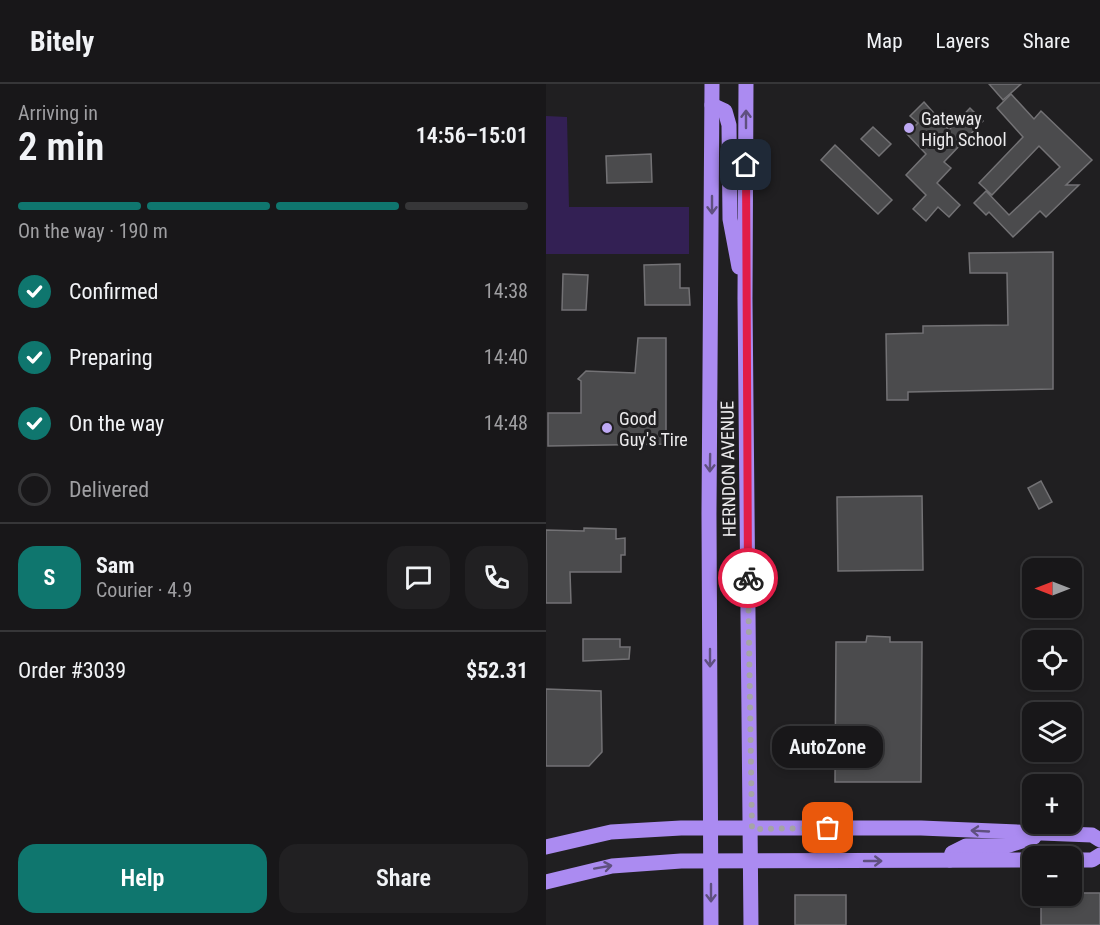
<!DOCTYPE html>
<html lang="en">
<head>
<meta charset="utf-8">
<style>
  body { margin:0; font-family:"Roboto Condensed",sans-serif; background:#212022; color:#f1f3f6; height:100vh; display:flex; flex-direction:column; font-size:22px; white-space:nowrap }
  * { box-sizing:border-box; margin:0 }
  p { font-size:20px; color:#9f9fa2 }
  .icon { flex:none; width:33px; height:33px; fill:none; stroke:currentColor; stroke-width:2; stroke-linecap:round; stroke-linejoin:round }
  .map { position:relative; flex:1; overflow:hidden }
  .details { display:flex; flex-direction:column; background:#181719; width:546px }
  .details>* { flex:none }
  .needle { width:39px; rotate:270deg }
  .buttons { position:absolute; left:476px; top:474px; display:grid; gap:12px }
  .buttons a { display:grid; place-items:center; width:60px; height:60px; border-radius:12px; background:#181719; box-shadow:0 3px 9px #0003,0 0 0 2px #363638; font-size:30px }
  .pin { position:absolute; display:grid; place-items:center; width:51px; height:51px; color:#fff; margin:-26px; border-radius:12px; box-shadow:0 3px 9px #0006 }
  .courier { position:absolute; display:grid; place-items:center; width:60px; height:60px; margin:-30px; border:4px solid #e11d48; border-radius:50%; background:#fff; color:#222; box-shadow:0 2px 8px #0007 }
  .bubble { position:absolute; height:42px; border-radius:18px; background:#181719; box-shadow:0 3px 9px #0003,0 0 0 2px #363638; font-size:20px; font-weight:600; line-height:42px; text-align:center }
  .summary em { font-style:normal; font-weight:600 }
  .summary div { display:flex; flex-direction:column-reverse }
  .summary { display:flex; align-items:center; justify-content:space-between; height:102px; padding:0 18px }
  h1 { font-size:39px; font-weight:600; line-height:45px }
  .bar { display:grid; grid-template-columns:repeat(4,1fr); gap:9px 6px; align-content:center; height:72px; padding:0 18px }
  .bar i { height:8px; border-radius:4px; background:#363638 }
  .bar .selected { background:#0f766e }
  .bar p { grid-column:span 4 }
  .line { display:flex; align-items:center; gap:15px; padding:0 18px; border-top:2px solid #363638 }
  .line div { flex:1 }
  .round { display:grid; place-items:center; flex:none; width:63px; height:63px; border-radius:18px; background:#212022 }
  ol { padding:0 18px; list-style:none }
  li { display:flex; align-items:center; gap:18px; height:66px }
  li p { margin-inline-start:auto }
  li .icon { padding:6px; border-radius:50%; background:#0f766e; color:#fff; stroke-width:4 }
  li:last-child { color:#9f9fa2 }
  li i { width:33px; height:33px; border:3px solid #363638; border-radius:50% }
  .action { display:flex; gap:12px; margin-top:auto; padding:12px 18px }
  .action a { flex:1; height:69px; border-radius:18px; background:#0f766e; color:#fff; font-size:24px; font-weight:600; line-height:69px; text-align:center }
  .action a+a { background:#212022; color:#f1f3f6 }
  header { display:flex; align-items:center; gap:36px; box-sizing:border-box; height:84px; padding:0 30px; background:#181719; border-bottom:2px solid #363638 }
  header strong { font-size:28px }
  nav { display:flex; gap:33px; margin-inline-start:auto; font-size:21px }
  main { display:flex; flex:1; min-height:0 }
  .map>svg:first-child { display:block }
</style>
</head>
<body>
<header>
<strong>Bitely</strong>
<nav><a>Map</a><a>Layers</a><a>Share</a></nav>
</header>
<main>
<section class="details">
<div class="summary"><div><h1>2 min</h1><p>Arriving in</p></div><em>14:56–15:01</em></div>
<div class="bar"><i class="selected"></i><i class="selected"></i><i class="selected"></i><i></i><p>On the way · 190 m</p></div>
<ol>
<li><svg class="icon" aria-label="check" viewBox="0 0 24 24"><path d="M5 12l5 5 9-10"/></svg>Confirmed<p>14:38</p></li>
<li><svg class="icon" aria-label="check" viewBox="0 0 24 24"><path d="M5 12l5 5 9-10"/></svg>Preparing<p>14:40</p></li>
<li><svg class="icon" aria-label="check" viewBox="0 0 24 24"><path d="M5 12l5 5 9-10"/></svg>On the way<p>14:48</p></li>
<li><i></i>Delivered</li>
</ol>
<div class="line" style="height:108px"><b class="round" style="background:#0f766e;color:#fff">S</b><div><b>Sam</b><p>Courier · 4.9</p></div><a class="round"><svg class="icon" aria-label="chat" viewBox="0 0 24 24"><path d="M4 5h16v11H9l-5 4z"/></svg></a><a class="round"><svg class="icon" aria-label="phone" viewBox="0 0 24 24"><path d="M5 4h4l2 5-3 2q2 4 5 5l2-3 5 2v4C11 20 4 13 5 4z"/></svg></a></div>
<div class="line" style="height:78px"><div>Order #3039</div><b>$52.31</b></div>
<div class="action"><a>Help</a><a>Share</a></div>
</section>
<div class="map">
<svg width="554" height="841" viewBox="0 0 554 841">
  <rect width="100%" height="100%" fill="#201f21"/>
  <path fill="#332054" d="M 0,32 L 21,33 L 23,123 L 143,123 L 143,170 L 0,170 Z"/>
  <g fill="#4b4b4d" stroke="#737275" stroke-width="1.5">
    <path d="M 443,0 L 475,0 L 457,16 Z"/>
    <path d="M 465,10 L 488,35 L 495,27 L 546,76 L 520,101 L 533,101 L 500,133 L 494,127 L 467,153 L 443,128 L 440,131 L 428,119 L 440,107 L 463,131 L 514,83 L 493,62 L 446,111 L 433,99 L 477,53 L 451,24 Z"/>
    <path d="M 378,18 L 403,46 L 424,24 L 437,37 L 398,78 L 405,84 L 391,99 L 414,121 L 403,133 L 392,123 L 380,137 L 367,125 L 380,111 L 360,91 L 380,70 L 361,50 L 372,39 L 364,32 Z"/>
    <path d="M 327,43 L 345,60 L 333,72 L 315,55 Z"/>
    <path d="M 289,61 L 346,116 L 332,130 L 275,76 Z"/>
    <path d="M 105,70 L 106,98 L 61,99 L 60,72 Z"/>
    <path d="M 507,168 L 507,305 L 362,308 L 362,316 L 341,316 L 340,250 L 377,249 L 377,242 L 462,241 L 461,189 L 424,189 L 423,169 Z"/>
    <path d="M 134,180 L 134,204 L 143,204 L 144,221 L 99,221 L 98,181 Z"/>
    <path d="M 17,190 L 42,191 L 40,226 L 16,226 Z"/>
    <path d="M 92,254 L 120,254 L 120,360 L 2,362 L 2,329 L 35,329 L 35,297 L 32,295 L 40,287 L 89,289 Z"/>
    <path d="M 495,397 L 506,418 L 493,425 L 482,404 Z"/>
    <path d="M 376,412 L 377,486 L 292,487 L 291,413 Z"/>
    <path d="M 38,444 L 70,445 L 70,455 L 79,454 L 79,471 L 75,471 L 75,488 L 24,488 L 25,519 L 0,519 L 0,446 L 38,447 Z"/>
    <path d="M 321,552 L 344,553 L 344,558 L 376,558 L 375,698 L 289,698 L 290,558 L 320,558 Z"/>
    <path d="M 37,555 L 74,555 L 74,563 L 84,563 L 83,575 L 37,577 Z"/>
    <path d="M 0,605 L 55,607 L 56,668 L 43,682 L 0,682 Z"/>
    <path d="M 525,809 L 554,809 L 554,841 L 495,841 L 495,812 L 525,812 Z"/>
    <rect x="249" y="811" width="51" height="30"/>
  </g>
  <g fill="none" stroke-linecap="round" stroke-linejoin="round">
    <g stroke="#ab8bf1" stroke-width="15">
      <path d="M 200,0 L 199,215 L 205,841"/>
      <path d="M 166,21 L 179,27 L 183,41 L 184,135 L 193,183"/>
      <path d="M 0,763 L 65,748 L 135,744 L 375,744 L 546,751 L 554,756"/>
      <path d="M 404,776 L 406,769 L 420,762 L 460,762 L 488,753"/>
      <path d="M 525,776 L 546,776 L 554,771"/>
      <path d="M 0,798 L 66,782 L 135,777 L 486,776"/>
      <path d="M 165,841 L 163,430 L 166,0"/>
    </g>
  </g>
  <defs><path id="oneway-shaft" d="M-6 0H5M1.5-3L5.5 0L1.5 3" fill="none" stroke-width="1.6" stroke-linecap="round" stroke-linejoin="round" transform="scale(1.5)"/></defs>
  <g stroke="#5f507f">
    <use href="#oneway-shaft" transform="translate(200 35) rotate(-90)"/>
    <use href="#oneway-shaft" transform="translate(166 121) rotate(90)"/>
    <use href="#oneway-shaft" transform="translate(164 379) rotate(91)"/>
    <use href="#oneway-shaft" transform="translate(164 574) rotate(90)"/>
    <use href="#oneway-shaft" transform="translate(434 747) rotate(-177)"/>
    <use href="#oneway-shaft" transform="translate(327 777)"/>
    <use href="#oneway-shaft" transform="translate(57 783) rotate(-10)"/>
    <use href="#oneway-shaft" transform="translate(165 809) rotate(90)"/>
  </g>
  <g fill="none" stroke-linecap="round" stroke-linejoin="round">
    <path stroke="#a5a4a6" stroke-width="6" stroke-dasharray="0 10.8" d="M 202,494 L 206,745 L 282,744"/>
    <path stroke="#e11d48" stroke-width="8" d="M 200,81 L 202,494"/>
  </g>
  <g fill="#bea9f4" stroke="#201f21" stroke-width="2">
    <circle cx="363" cy="44" r="6"/>
    <circle cx="61" cy="344" r="6"/>
  </g>
  <g text-anchor="middle" dominant-baseline="central" stroke-width="6" stroke-linejoin="round" paint-order="stroke">
    <g font-size="18" fill="#ecebed" stroke="#201f21" text-anchor="start">
      <text x="375" y="34">Gateway<tspan x="375" dy="21">High School</tspan></text>
      <text x="73" y="334">Good<tspan x="73" dy="21">Guy's Tire</tspan></text>
    </g>
    <g font-size="18" fill="#ecebed" stroke="#201f21">
      <text transform="translate(182 385) rotate(-91)">HERNDON AVENUE</text>
    </g>
  </g>
</svg>
<div class="buttons">
<a><svg class="needle" viewBox="-14 -14 28 28"><path d="M0-13l5 13h-10z" fill="#e53935"/><path d="M0 13l5-13h-10z" fill="#9f9fa2"/></svg></a>
<a><svg class="icon" aria-label="locate" viewBox="0 0 24 24"><circle cx="12" cy="12" r="6"/><path d="M12 2v4M12 18v4M2 12h4M18 12h4"/></svg></a>
<a><svg class="icon" aria-label="layers" viewBox="0 0 24 24"><path d="M12 4l9 5-9 5-9-5zM3 14l9 5 9-5"/></svg></a>
<a>+</a>
<a>−</a>
</div>
<div class="pin" style="left:282px;top:744px;background:#ea580c"><svg class="icon" aria-label="bag" viewBox="0 0 24 24"><path d="M5 8h14l-1 12H6zM9 8a3 3 0 0 1 6 0"/></svg></div>
<div class="pin" style="left:200px;top:81px;background:#1f2937"><svg class="icon" aria-label="home" viewBox="0 0 24 24"><path d="M3 11l9-7 9 7M6 9v11h12V9"/></svg></div>
<div class="courier" style="left:202px;top:494px"><svg class="icon" aria-label="bike" viewBox="0 0 24 24"><circle cx="6" cy="16" r="4"/><circle cx="18" cy="16" r="4"/><path d="M6 16l4-8h5l3 8M10 8l3 8H6M13 5h3"/></svg></div>
<div class="bubble" style="left:226px;top:642px;width:111px">AutoZone</div>
</div>
</main>
</body>
</html>
